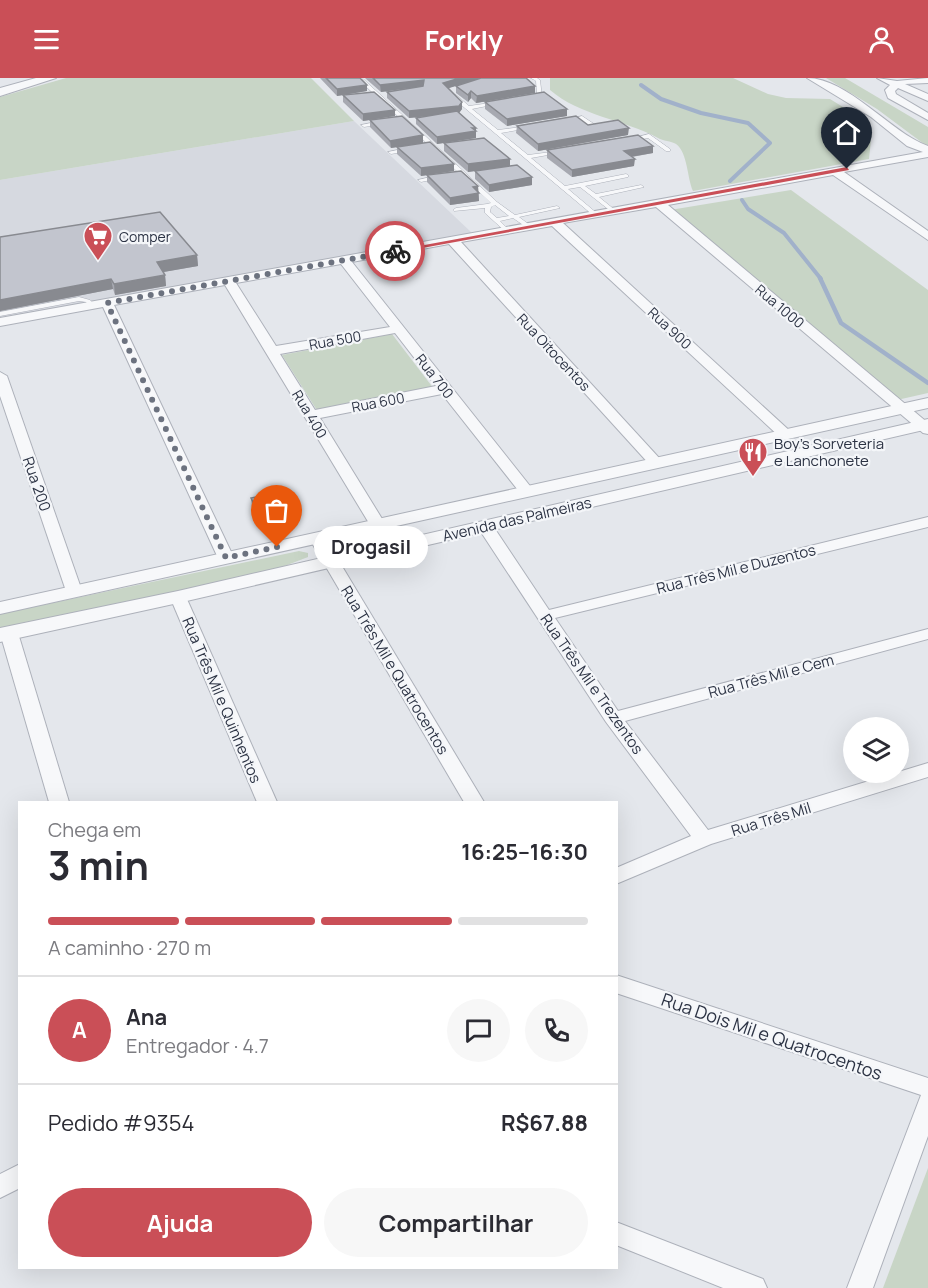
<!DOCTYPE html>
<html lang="pt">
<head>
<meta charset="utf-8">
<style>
  body { margin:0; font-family:Manrope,sans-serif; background:#f7f7f7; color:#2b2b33; height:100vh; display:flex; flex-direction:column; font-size:22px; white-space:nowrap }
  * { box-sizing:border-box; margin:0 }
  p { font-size:20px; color:#7c7c81 }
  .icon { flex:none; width:33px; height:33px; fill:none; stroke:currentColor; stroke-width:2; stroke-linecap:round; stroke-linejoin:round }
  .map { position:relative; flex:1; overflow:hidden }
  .sheet { position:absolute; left:18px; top:723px; width:600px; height:468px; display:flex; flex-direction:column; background:#fff; border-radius:0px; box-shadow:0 6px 24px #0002 }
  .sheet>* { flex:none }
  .controls { position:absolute; left:843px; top:639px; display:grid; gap:12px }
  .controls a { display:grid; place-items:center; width:66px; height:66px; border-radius:50%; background:#fff; box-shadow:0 6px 24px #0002; font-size:30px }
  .pin { position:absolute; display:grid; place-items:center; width:51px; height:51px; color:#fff; margin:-62px -26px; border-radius:50% 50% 50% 0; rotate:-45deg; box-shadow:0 0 6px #0007 }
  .pin .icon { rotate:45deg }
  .courier { position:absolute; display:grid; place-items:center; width:60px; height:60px; margin:-30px; border:4px solid #ca4f57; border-radius:50%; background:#fff; color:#222; box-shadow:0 2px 8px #0007 }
  .bubble { position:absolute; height:42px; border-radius:21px; background:#fff; box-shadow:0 6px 24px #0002; font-size:20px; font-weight:700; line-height:42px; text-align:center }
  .summary em { font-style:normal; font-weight:700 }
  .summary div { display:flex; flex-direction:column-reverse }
  .summary { display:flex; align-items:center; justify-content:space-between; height:102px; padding:0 30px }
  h1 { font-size:39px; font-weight:700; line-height:45px }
  .bar { display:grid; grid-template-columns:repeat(4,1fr); gap:9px 6px; align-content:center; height:72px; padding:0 30px }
  .bar i { height:8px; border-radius:4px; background:#e1e1e2 }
  .bar .selected { background:#ca4f57 }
  .bar p { grid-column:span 4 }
  .line { display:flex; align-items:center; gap:15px; padding:0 30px; border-top:2px solid #e1e1e2 }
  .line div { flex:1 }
  .round { display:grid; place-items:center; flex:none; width:63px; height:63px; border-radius:32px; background:#f7f7f7 }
  .cta { display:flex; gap:12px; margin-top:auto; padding:12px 30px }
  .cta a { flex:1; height:69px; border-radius:36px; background:#ca4f57; color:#fff; font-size:24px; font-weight:700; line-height:69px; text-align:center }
  .cta a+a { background:#f7f7f7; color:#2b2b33 }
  header { display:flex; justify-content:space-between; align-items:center; height:78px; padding:0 30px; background:#ca4f57; color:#fff; font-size:27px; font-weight:700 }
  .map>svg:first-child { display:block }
</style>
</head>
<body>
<header><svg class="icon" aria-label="menu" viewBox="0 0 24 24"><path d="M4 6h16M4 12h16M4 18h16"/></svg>Forkly<svg class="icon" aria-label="person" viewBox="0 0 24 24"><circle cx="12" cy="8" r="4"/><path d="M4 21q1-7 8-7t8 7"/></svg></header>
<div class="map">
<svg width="928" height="1210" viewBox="0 0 928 1210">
  <rect width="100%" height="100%" fill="#e4e7ec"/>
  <path fill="#d6d9e0" d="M 354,43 L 472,155 L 0,240 L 0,102 Z"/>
  <g fill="#c8d5c6">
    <path d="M 66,0 L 311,0 L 354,43 L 0,102 L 0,19 Z"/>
    <path d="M 550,0 L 733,0 L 768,16 L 786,20 L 830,21 L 864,42 L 872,52 L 869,81 L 693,113 C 687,100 688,75 676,66 C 671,63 663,63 658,60 C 623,41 580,38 550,12 Z"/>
    <path d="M 826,0 L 845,0 L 928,49 L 928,69 L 877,31 Z"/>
    <path d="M 791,112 L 928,212 L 928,315 L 897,322 L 670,132 Z"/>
    <path d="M 392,256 L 434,311 L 318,334 L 282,277 Z"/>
    <path d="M 299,473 L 308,475 L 308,479 L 264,496 L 0,552 L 0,536 Z"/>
    <path d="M 928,1090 L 928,1210 L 883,1210 Z"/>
  </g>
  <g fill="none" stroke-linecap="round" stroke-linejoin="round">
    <g stroke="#a1b1ca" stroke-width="4">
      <path d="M 641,7 L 661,21 L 701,35 L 748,45 L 770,65 L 730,103"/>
      <path d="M 742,122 L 748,131 L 784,155 L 821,201"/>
    </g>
    <path stroke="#a1b1ca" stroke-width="4.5" d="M 820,200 L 841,245 L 928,305"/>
    <g stroke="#adb1ba" stroke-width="1">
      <g id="service">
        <path d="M 357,0 L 362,0 L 497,124 L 515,137 L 557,128 L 560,130 L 519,139 L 531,148 L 532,149 L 529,151 L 513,140 L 500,143 L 510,153 L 507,155 L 485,135 L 485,130 L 454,133 L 453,132 L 456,130 L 487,126 L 491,125 ZM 495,127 L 509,138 L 497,140 L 490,134 L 491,129 Z"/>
        <path d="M 531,0 L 537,0 L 540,2 L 542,19 L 532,20 L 530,19 L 537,17 L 536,3 Z"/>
        <path d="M 452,17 L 456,17 L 469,28 L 497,24 L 497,26 L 472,31 L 498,52 L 529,48 L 529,50 L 501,55 L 528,77 L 559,73 L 559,75 L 531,80 L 565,108 L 626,96 L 628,97 L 628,99 L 585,108 L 596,116 L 641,107 L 644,109 L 599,119 L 615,132 L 616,133 L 613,135 L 580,109 L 568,111 L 599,137 L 594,138 L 466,31 L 452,19 Z"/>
        <path d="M 582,38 L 597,48 L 597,50 L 593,50 L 581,42 L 567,45 L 564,43 Z"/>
        <path d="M 381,43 L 383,44 L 383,46 L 364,49 L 361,47 Z"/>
        <path d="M 649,56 L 670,71 L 670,73 L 666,73 L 648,60 L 629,64 L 626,62 Z"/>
        <path d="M 407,70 L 409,71 L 409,73 L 391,76 L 388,74 Z"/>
        <path d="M 439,97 L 441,98 L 441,100 L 421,104 L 418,102 Z"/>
        <path d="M 79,219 L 90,222 L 95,228 L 90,229 L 86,224 L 79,223 L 0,238 L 0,234 Z"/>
      </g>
    </g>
    <g stroke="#adb1ba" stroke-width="2">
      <g id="minor">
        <path d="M 807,0 C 848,0 891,55 928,68 L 928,79 L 844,94 L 928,153 L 928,162 L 833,97 L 668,127 L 928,345 L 928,356 L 923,355 L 656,129 L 563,145 L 791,354 L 793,357 L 791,360 L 781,360 L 552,148 L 461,164 L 661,382 L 663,385 L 661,388 L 651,388 L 449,166 L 352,184 L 534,413 L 531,416 L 521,416 L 442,316 L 320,340 L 400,470 L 392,475 L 384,470 L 225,207 L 114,227 L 234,480 L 226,485 L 218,480 L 103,229 L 0,248 L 0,240 L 923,74 L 907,68 L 871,39 ZM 341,186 L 390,249 L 276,268 L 236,205 ZM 395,255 L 436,308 L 315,332 L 280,276 Z"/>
        <path d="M 877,0 L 897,3 L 928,0 L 928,5 L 905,6 L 928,16 L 928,23 L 898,10 L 895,13 L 896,16 L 928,35 L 928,42 L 888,20 L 885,12 L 890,7 Z"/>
        <path d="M 0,294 L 7,298 L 82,513 L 80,517 L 74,518 L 66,513 L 0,318 Z"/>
        <path d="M 928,439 L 928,449 L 555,540 L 618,633 L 928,551 L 928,561 L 625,643 L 708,752 L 928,685 L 928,699 L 711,766 L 616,806 L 616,790 L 691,758 L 606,644 L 477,448 L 479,445 L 491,445 L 549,532 Z"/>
        <path d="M 317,455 L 325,460 L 484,724 L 464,724 L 309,460 Z"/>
        <path d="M 178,514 L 186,519 L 277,724 L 257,724 L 170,519 Z"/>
        <path d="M 9,550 L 18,555 L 69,724 L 49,724 L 0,555 Z"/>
        <path d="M 616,897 L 928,1000 L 928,1058 L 873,1210 L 847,1210 L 921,1017 L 616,915 Z"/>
        <path d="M 20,1086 L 20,1110 L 0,1120 L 0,1096 Z"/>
        <path d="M 616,1144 L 763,1201 L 767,1210 L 723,1210 L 616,1167 Z"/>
      </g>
    </g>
    <g stroke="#adb1ba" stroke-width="2">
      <g id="tertiary">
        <path d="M 36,0 L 56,0 L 0,18 L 0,10 Z"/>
        <path d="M 928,320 L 928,330 L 0,536 L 0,524 Z"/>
        <path d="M 928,341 L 928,351 L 178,525 L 0,564 L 0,550 L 178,513 Z"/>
      </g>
    </g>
    <use href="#service" fill="#f7f8fa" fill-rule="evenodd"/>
    <use href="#minor" fill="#f7f8fa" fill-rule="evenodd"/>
    <use href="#tertiary" fill="#f7f8fa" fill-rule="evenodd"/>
  </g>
  <g fill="#a7a9b1">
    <path d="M 320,0 L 360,0 L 367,7 L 367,13 L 349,16 L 395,32 L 395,38 L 363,43 L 343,24 L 343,17 L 337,18 Z"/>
    <path d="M 365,0 L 526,0 L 535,8 L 535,15 L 476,25 L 471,20 L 468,24 L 456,15 L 456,8 L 473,3 L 448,10 L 462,31 L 459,35 L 476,50 L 476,60 L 437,66 L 416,46 L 416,40 L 425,38 L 409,40 L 387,20 L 387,14 L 402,11 L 381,14 Z"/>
    <path d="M 485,24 L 567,38 L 507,48 L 485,31 Z"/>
    <path d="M 370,42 L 423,65 L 391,70 L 370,49 Z"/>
    <path d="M 588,47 L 628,57 L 538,73 L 516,55 L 517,48 Z"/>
    <path d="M 444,65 L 510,81 L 510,88 L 468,94 L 444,73 Z"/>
    <path d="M 397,69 L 454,86 L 454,93 L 421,98 L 397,76 Z"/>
    <path d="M 547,72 L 653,75 L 632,79 L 634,88 L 572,99 L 547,80 Z"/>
    <path d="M 475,93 L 532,99 L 532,107 L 489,114 L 475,101 Z"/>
    <path d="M 427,97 L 478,108 L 479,123 L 450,127 L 427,104 Z"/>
    <path d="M 0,159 L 197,177 L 198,188 L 163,194 L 165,197 L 166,208 L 115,217 L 113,211 L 0,233 Z"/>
    <path d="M 251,420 L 293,452 L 266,457 L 252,429 Z"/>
  </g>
  <g fill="#888a90">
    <path d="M 460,0 L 481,0 L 443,12 L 443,5 Z"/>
    <path d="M 424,2 L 424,8 L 381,14 L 380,7 Z"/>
    <path d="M 367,7 L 367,13 L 337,18 L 337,11 Z"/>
    <path d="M 535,8 L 535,15 L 476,25 L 477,18 Z"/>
    <path d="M 471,13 L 471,20 L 468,24 L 468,17 Z"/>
    <path d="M 462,24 L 462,31 L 459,35 L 409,40 L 409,33 Z"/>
    <path d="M 567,31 L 567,38 L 507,48 L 507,41 Z"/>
    <path d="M 395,32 L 395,38 L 363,43 L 363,36 Z"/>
    <path d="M 476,50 L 476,60 L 437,66 L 437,59 Z"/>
    <path d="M 629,50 L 628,57 L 538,73 L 538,66 Z"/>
    <path d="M 423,57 L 423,65 L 391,70 L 390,63 Z"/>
    <path d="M 653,68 L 653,75 L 624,80 L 624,73 Z"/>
    <path d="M 510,81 L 510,88 L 468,94 L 468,86 Z"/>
    <path d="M 635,81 L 634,88 L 572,99 L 572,92 Z"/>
    <path d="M 454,86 L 454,93 L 421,98 L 421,90 Z"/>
    <path d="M 532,99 L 532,107 L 489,114 L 489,107 Z"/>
    <path d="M 478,108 L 479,123 L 450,127 L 450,120 L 473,109 Z"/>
    <path d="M 197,177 L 198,188 L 158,195 L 157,184 Z"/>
    <path d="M 165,197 L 166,208 L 115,217 L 114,206 Z"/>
    <path d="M 111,201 L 113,211 L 0,233 L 0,222 Z"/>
    <path d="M 293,443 L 293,452 L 266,457 L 265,448 Z"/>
  </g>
  <g fill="#c2c5ce" stroke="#888a90" stroke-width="1.5">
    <path d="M 326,0 L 360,0 L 367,7 L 337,11 Z"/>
    <path d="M 373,0 L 460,0 L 443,5 L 462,24 L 459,28 L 409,33 L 387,14 L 423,8 L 424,2 L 380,7 Z"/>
    <path d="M 481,0 L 526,0 L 535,8 L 477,18 L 471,13 L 468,17 L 456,8 Z"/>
    <path d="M 374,14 L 395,32 L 363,36 L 343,17 Z"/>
    <path d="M 544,14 L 567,31 L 507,41 L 485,24 Z"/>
    <path d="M 457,33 L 476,50 L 472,50 L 476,53 L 437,59 L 416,40 Z"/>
    <path d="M 402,38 L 423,57 L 390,63 L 370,42 Z"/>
    <path d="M 576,38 L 588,47 L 618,42 L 629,50 L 538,66 L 517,48 Z"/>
    <path d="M 638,57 L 653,68 L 624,73 L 635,81 L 572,92 L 547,72 Z"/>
    <path d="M 484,60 L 510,81 L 468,86 L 444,65 Z"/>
    <path d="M 430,64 L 454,86 L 421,90 L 397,69 Z"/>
    <path d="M 517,87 L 532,99 L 489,107 L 475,93 Z"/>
    <path d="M 461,93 L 478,108 L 473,109 L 479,115 L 450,120 L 427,97 Z"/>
    <path d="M 160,134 L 197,177 L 157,184 L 165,197 L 114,206 L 111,201 L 0,222 L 0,159 Z"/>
    <path d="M 277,415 L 293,443 L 265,448 L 251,420 Z"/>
  </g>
  <path fill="#ca4f57" d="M 847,89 L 849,92 L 395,175 L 392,173 Z"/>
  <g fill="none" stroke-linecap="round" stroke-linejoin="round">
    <path stroke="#6c727f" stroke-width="6" stroke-dasharray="0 10.8" d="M 277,469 L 226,480 L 107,225 L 395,173"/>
  </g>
  <defs>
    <g id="supermarket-pin" transform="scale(1.5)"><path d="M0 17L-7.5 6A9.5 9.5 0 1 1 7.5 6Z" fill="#ca4f57" stroke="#f4f6f9"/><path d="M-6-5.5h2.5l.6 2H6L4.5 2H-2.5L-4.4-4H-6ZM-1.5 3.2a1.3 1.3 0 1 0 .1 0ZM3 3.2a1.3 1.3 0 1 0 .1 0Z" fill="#fff"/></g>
    <g id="restaurant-pin" transform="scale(1.5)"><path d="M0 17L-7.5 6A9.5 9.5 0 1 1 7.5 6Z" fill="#ca4f57" stroke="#f4f6f9"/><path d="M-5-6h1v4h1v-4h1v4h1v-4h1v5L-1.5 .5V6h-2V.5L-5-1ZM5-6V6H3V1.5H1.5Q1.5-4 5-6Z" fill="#fff"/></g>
  </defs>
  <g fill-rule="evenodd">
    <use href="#supermarket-pin" x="98" y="158"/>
    <use href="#restaurant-pin" x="753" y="374"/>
  </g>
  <g text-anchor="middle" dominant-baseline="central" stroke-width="4.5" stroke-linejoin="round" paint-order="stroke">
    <g font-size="14" fill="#2c3344" stroke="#f4f6f9" text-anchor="start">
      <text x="119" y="158">Comper</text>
    </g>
    <g font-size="14" fill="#2c3344" stroke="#f4f6f9">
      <text transform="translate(780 228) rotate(40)">Rua 1000</text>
      <text transform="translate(670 250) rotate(43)">Rua 900</text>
      <text transform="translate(335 262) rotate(-10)">Rua 500</text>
      <text transform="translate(554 274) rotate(47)">Rua Oitocentos</text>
      <text transform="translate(435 298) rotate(52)">Rua 700</text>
      <text transform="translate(378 324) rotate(-11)">Rua 600</text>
      <text transform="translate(310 336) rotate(59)">Rua 400</text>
    </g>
    <g font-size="15" fill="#2c3344" stroke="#f4f6f9" text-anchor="start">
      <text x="774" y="365">Boy's Sorveteria<tspan x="774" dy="17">e Lanchonete</tspan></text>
    </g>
    <g font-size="15" fill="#2c3344" stroke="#f4f6f9">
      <text transform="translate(37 406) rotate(71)">Rua 200</text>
      <text transform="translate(517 441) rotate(-13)">Avenida das Palmeiras</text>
      <text transform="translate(736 491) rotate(-14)">Rua Três Mil e Duzentos</text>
      <text transform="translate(395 592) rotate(59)">Rua Três Mil e Quatrocentos</text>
      <text transform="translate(771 598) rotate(-15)">Rua Três Mil e Cem</text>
      <text transform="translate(592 606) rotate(55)">Rua Três Mil e Trezentos</text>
      <text transform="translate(222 622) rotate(67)">Rua Três Mil e Quinhentos</text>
      <text transform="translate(771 741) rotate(-17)">Rua Três Mil</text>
    </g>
    <g font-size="18" fill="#2c3344" stroke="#f4f6f9">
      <text transform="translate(772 958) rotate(19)">Rua Dois Mil e Quatrocentos</text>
    </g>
  </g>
</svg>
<div class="controls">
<a><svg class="icon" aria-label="layers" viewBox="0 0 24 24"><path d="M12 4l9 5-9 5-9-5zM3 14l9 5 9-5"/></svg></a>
</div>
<div class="pin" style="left:277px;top:469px;background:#ea580c"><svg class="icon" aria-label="bag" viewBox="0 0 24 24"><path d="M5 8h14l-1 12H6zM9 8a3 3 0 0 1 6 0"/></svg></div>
<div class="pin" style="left:847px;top:91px;background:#1f2937"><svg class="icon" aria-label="home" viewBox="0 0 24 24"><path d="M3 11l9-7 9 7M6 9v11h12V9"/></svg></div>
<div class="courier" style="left:395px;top:173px"><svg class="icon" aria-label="bike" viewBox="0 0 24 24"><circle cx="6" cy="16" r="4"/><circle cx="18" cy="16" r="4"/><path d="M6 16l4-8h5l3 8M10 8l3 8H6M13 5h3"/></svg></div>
<div class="bubble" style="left:314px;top:448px;width:114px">Drogasil</div>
<section class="sheet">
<div class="summary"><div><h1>3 min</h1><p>Chega em</p></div><em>16:25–16:30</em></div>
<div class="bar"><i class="selected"></i><i class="selected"></i><i class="selected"></i><i></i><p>A caminho · 270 m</p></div>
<div class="line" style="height:108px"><b class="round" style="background:#ca4f57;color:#fff">A</b><div><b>Ana</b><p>Entregador · 4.7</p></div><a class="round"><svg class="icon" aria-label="chat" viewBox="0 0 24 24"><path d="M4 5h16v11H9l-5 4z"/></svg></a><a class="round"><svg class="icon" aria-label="phone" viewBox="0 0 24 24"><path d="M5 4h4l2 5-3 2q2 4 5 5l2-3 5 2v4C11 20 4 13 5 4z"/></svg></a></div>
<div class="line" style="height:78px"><div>Pedido #9354</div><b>R$67.88</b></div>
<div class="cta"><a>Ajuda</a><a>Compartilhar</a></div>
</section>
</div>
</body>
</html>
